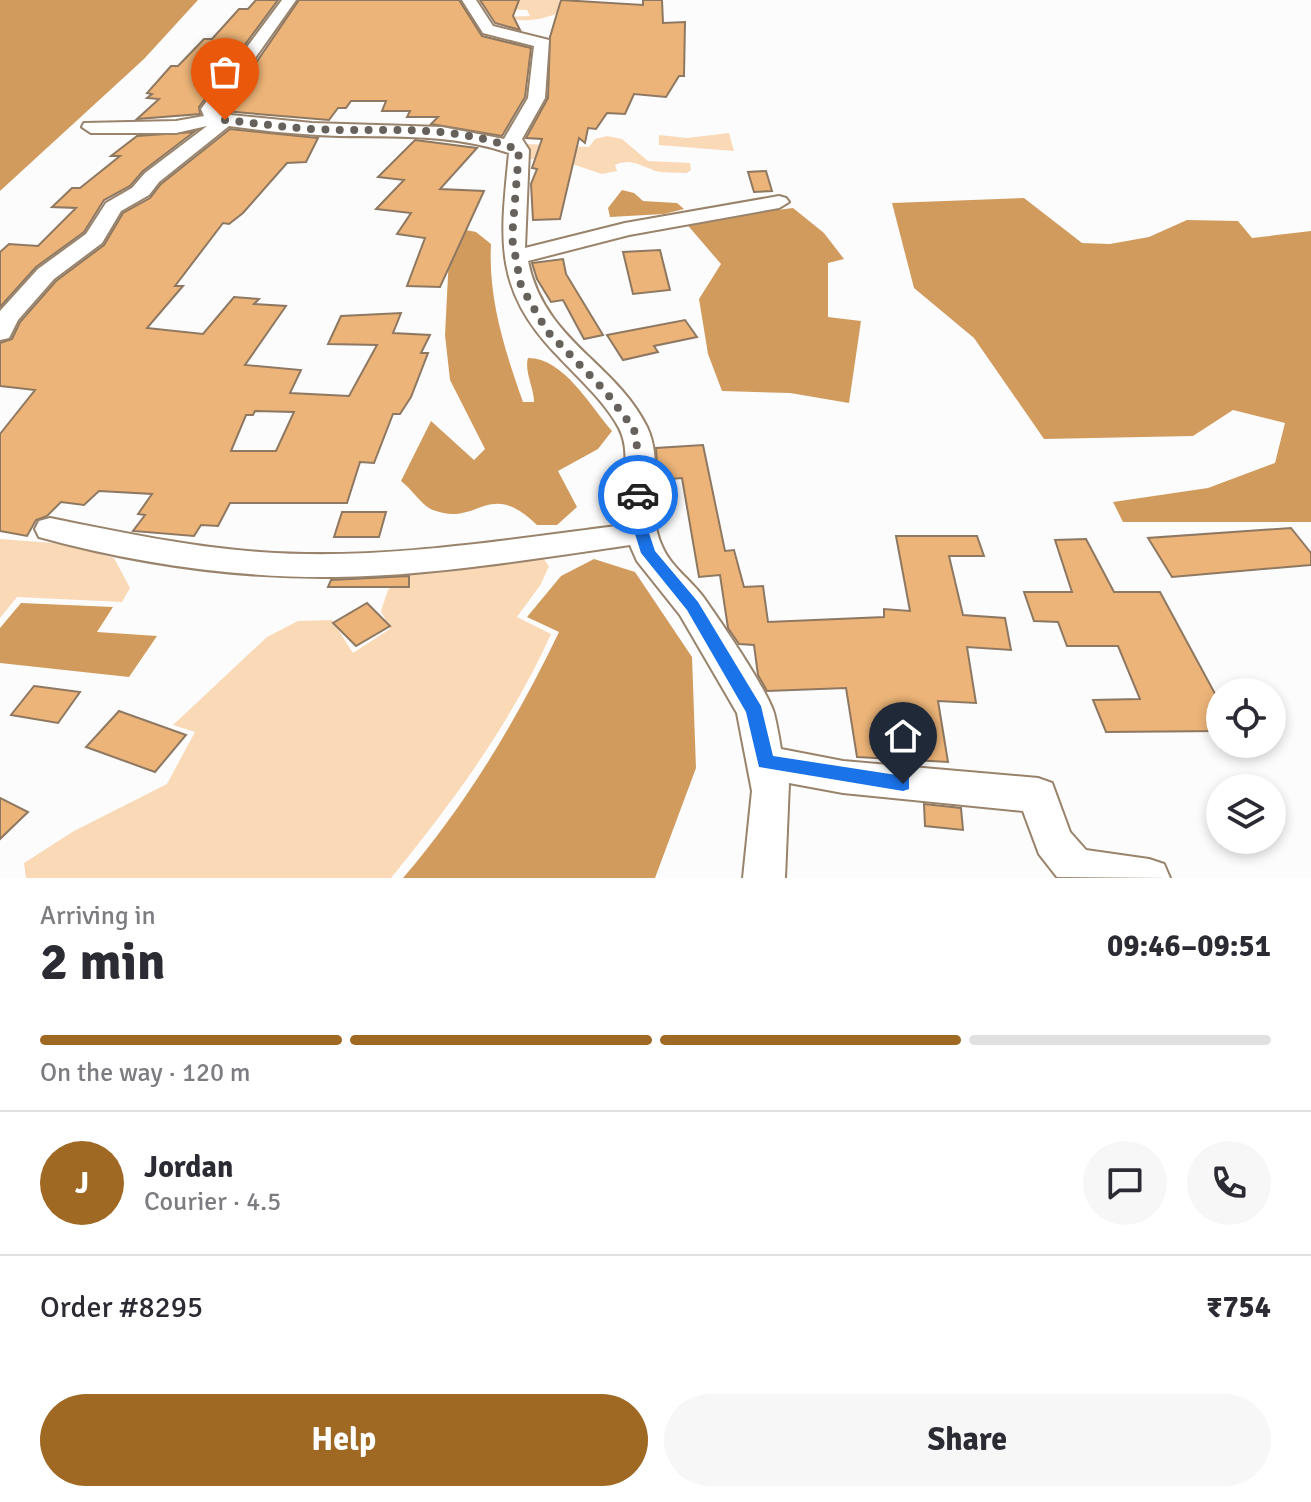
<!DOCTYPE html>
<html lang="en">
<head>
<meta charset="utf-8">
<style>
  body { margin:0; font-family:Signika,sans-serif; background:#f7f7f7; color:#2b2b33; height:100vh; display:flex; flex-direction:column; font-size:30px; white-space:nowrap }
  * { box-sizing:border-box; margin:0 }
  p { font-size:26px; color:#7c7c81 }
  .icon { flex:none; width:44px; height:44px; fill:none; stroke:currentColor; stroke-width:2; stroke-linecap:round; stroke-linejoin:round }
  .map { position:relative; height:878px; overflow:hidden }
  .panel { display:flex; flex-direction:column; background:#fff; flex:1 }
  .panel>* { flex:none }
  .controls { position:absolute; left:1206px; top:678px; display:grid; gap:16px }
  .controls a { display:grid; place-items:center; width:80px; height:80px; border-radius:50%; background:#fff; box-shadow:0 4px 12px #0003; font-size:40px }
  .pin { position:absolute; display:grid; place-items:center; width:68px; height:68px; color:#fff; margin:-82px -34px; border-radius:50% 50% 50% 0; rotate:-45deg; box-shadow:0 0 8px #0007 }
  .pin .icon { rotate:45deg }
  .courier { position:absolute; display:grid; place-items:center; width:80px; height:80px; margin:-40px; border:6px solid #1a73e8; border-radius:50%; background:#fff; color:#222; box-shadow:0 2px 10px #0007 }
  .headline em { font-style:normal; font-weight:700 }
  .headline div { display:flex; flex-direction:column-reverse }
  .headline { display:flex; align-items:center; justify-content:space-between; height:136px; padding:0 40px }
  h1 { font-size:52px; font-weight:700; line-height:60px }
  .bar { display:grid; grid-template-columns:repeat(4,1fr); gap:12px 8px; align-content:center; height:96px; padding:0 40px }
  .bar i { height:10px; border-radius:6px; background:#e1e1e2 }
  .bar .active { background:#9f6823 }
  .bar p { grid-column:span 4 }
  .line { display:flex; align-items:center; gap:20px; padding:0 40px; border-top:2px solid #e1e1e2 }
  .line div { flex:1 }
  .round { display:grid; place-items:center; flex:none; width:84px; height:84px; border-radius:42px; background:#f7f7f7 }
  .button { display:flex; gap:16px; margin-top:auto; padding:16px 40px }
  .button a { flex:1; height:92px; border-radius:48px; background:#9f6823; color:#fff; font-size:32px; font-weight:700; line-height:92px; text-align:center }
  .button a+a { background:#f7f7f7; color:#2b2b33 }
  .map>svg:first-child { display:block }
</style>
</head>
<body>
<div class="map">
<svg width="1311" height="878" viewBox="0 0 1311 878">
  <rect width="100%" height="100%" fill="#fcfcfc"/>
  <g fill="#fad9b7">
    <path d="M 522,0 L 559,0 L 561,12 C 541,20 526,23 504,17 L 530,16 L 527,10 L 489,9 L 477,2 Z"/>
    <path d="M 729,133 L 734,151 L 659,145 L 659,135 L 687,138 Z"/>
    <path d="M 607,136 L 622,139 L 648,161 L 690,163 L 691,170 L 687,173 C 677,172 662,174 653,170 C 639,165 630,158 615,165 L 617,171 L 602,174 L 560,160 L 526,159 L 527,144 L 589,147 L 595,139 Z"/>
    <path d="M 0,539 L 66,544 L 114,558 L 130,588 L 122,602 L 17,597 L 0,618 Z"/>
    <path d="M 542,557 L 549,566 L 541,584 L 517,617 L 551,634 C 511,723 453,802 391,878 L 26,878 L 24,863 L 74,831 L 167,784 L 195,732 L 173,725 L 267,637 L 298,621 L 332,620 L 353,653 L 390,629 L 381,611 L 388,590 L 406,571 Z"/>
  </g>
  <g fill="#d19b5e">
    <path d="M 0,0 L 198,0 L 144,59 L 0,191 Z"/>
    <path d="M 622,190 L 634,193 L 643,201 L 677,203 L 684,209 L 664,214 L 610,217 L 608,208 Z"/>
    <path d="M 1024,198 L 1082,243 L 1110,244 L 1149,237 L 1187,220 L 1238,221 L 1252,238 L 1311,231 L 1311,522 L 1123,522 L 1113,502 L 1208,488 L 1275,463 L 1285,423 L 1233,410 L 1193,436 L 1044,439 L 974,338 L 914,288 L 892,203 Z"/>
    <path d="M 793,208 L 824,233 L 844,259 L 828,263 L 828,317 L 861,321 L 849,403 L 790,393 L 722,391 L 708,354 L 699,299 L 721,264 L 684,221 Z"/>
    <path d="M 461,229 L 476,232 L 491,244 C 488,299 505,351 523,402 L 534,402 C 534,388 524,371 528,358 C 564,358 590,406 612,431 L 598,449 L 558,471 L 577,507 L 557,525 L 537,525 C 487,477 479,528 433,510 C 422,506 412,489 401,481 L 431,421 L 474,460 L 485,449 L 450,380 L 445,335 L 450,236 Z"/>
    <path d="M 594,559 L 635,572 L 692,657 L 696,768 L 655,878 L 403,878 C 466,805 518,718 559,632 L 527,617 L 561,576 Z"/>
    <path d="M 21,603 L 113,607 L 97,632 L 157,636 L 129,677 L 0,663 L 0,628 Z"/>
  </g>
  <g fill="#ecb478" stroke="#8e7861" stroke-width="2" fill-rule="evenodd">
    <path d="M 256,0 L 278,0 L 199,107 L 200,114 L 137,119 L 159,99 L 147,98 L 152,94 L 147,93 L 171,66 L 178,66 L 204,39 L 212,39 L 239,9 L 248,9 Z"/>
    <path d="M 299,0 L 459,0 L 482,36 L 531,48 L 525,97 L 502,136 L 431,124 L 438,117 L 407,117 L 410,111 L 382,111 L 386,101 L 351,101 L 346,108 L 338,108 L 329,120 L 223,111 Z"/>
    <path d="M 480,0 L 519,0 L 513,16 L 520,30 L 495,23 Z"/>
    <path d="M 561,0 L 643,5 L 643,0 L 662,0 L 663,23 L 685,22 L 684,76 L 679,76 L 666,97 L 634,94 L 625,114 L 607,113 L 596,129 L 588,128 L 585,143 L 579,138 L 560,219 L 533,220 L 531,184 L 537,169 L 532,168 L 542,139 L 526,138 L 548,98 L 550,37 Z"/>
    <path d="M 230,129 L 318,138 L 306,162 L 287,163 L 243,213 L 229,224 L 223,223 L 175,286 L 183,286 L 147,328 L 203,334 L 234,297 L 259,299 L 254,304 L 286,306 L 245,365 L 301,370 L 290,393 L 349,396 L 377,345 L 328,344 L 341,316 L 401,313 L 393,333 L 430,335 L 421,353 L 428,353 L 411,397 L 400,414 L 393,414 L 374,463 L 360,462 L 347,503 L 230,503 L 218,526 L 201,525 L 194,536 L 133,531 L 145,515 L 138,514 L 152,494 L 99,491 L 84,505 L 61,502 L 47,516 L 36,520 L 27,536 L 0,531 L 0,434 L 35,390 L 0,386 L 0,343 L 12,339 L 20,322 L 56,281 L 104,245 L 123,213 L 150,198 L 161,184 ZM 255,411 L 294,412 L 276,451 L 231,451 L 246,415 L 253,415 Z"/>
    <path d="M 194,132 L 143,171 L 130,186 L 104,200 L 84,232 L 36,267 L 0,307 L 0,252 L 9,244 L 38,246 L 76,208 L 52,207 L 72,188 L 80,188 L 120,156 L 111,156 L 137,136 Z"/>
    <path d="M 415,140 L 477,148 L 440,189 L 484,191 L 440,287 L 407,286 L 425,238 L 397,234 L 411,213 L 376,209 L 404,180 L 378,177 Z"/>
    <path d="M 766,171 L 772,191 L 754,192 L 748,172 Z"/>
    <path d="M 660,250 L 670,290 L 633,294 L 623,252 Z"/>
    <path d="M 563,259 L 566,274 L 603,335 L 584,339 L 563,300 L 551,302 L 537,279 L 532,263 Z"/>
    <path d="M 685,320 L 697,337 L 654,346 L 658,352 L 623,360 L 607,335 Z"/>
    <path d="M 703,445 L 725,551 L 734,550 L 744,587 L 763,586 L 768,622 L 884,617 L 884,609 L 910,611 L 896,536 L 977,536 L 984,556 L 949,556 L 963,615 L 1005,618 L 1011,650 L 967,647 L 976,703 L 938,701 L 948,762 L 857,757 L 846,688 L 767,691 L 758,675 L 754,645 L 739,644 L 728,628 L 720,575 L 699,577 L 682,478 L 658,480 L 656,448 Z"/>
    <path d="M 342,512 L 386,512 L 379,537 L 334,537 Z"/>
    <path d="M 1291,528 L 1311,553 L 1311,565 L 1172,577 L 1148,538 Z"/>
    <path d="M 1086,539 L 1114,592 L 1160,592 L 1220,703 L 1220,731 L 1106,732 L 1093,700 L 1140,699 L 1118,646 L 1067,646 L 1058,622 L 1034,621 L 1024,592 L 1072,592 L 1055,540 Z"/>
    <path d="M 409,576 L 409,587 L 328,587 L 331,580 Z"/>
    <path d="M 367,603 L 390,626 L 356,646 L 333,623 Z"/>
    <path d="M 34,686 L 80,692 L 58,723 L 11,715 Z"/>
    <path d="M 119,711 L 186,735 L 155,772 L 86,747 Z"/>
    <path d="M 0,798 L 28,812 L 0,839 Z"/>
    <path d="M 924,804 L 961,808 L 963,830 L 925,826 Z"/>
  </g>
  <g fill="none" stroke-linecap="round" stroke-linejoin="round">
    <g stroke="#99836b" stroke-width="4">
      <path id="minor" d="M 282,0 L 296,0 L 219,109 L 221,114 L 312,123 L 442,127 L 504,139 L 528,98 L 534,46 L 483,33 L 462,0 L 476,0 L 493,26 L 549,40 L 545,98 L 522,139 L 529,150 L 525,248 L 625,223 L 779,196 L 786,198 L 789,202 L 779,208 L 629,235 L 528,261 C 544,341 615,362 647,427 C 665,465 644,508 662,546 C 670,566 692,581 704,598 C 721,622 766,688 774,713 C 777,725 779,737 781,749 L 843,761 L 1038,778 L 1052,783 L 1070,832 L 1086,850 L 1149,859 L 1164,864 L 1170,878 L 1057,877 L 1039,854 L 1023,811 L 843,793 L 789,783 L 785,878 L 743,878 L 752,791 L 737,713 L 680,615 L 637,561 L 630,545 C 532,559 433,576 334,577 C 236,578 133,563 39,537 L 35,529 L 39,521 L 50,518 C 120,532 189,547 260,552 C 382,561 504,540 624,525 C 615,494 635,459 619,428 C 604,400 576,376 555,353 C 492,287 501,236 509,153 C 453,134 397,137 339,136 C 302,135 265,131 229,126 L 159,182 L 149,195 L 121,211 L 102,243 L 54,279 L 18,320 L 9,338 L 0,340 L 0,311 L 38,269 L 86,234 L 106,203 L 132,188 L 145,173 L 207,126 L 176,133 L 91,133 L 82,127 L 84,123 L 176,121 L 204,116 L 201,109 Z"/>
    </g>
    <use href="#minor" fill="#fff" fill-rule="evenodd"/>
  </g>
  <path fill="#1a73e8" d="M 638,491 L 645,495 L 643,515 L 655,551 L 698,602 L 761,706 L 773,756 L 903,776 L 909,778 L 909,789 L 903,791 L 759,767 L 746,712 L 687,610 L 641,553 L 629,515 L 631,495 Z"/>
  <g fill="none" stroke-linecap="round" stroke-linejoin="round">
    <path stroke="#66615b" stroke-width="8" stroke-dasharray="0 14.4" d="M 225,120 C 254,123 282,127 311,129 C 385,133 447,122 519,150 L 512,238 L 521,286 L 547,331 L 606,392 L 634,429 L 641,470 L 638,495"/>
  </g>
</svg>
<div class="controls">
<a><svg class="icon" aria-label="locate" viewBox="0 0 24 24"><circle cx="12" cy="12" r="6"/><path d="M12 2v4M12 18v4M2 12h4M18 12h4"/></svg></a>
<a><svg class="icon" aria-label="layers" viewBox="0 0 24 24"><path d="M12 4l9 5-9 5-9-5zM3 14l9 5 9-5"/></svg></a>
</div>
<div class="pin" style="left:225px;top:120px;background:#ea580c"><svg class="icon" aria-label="bag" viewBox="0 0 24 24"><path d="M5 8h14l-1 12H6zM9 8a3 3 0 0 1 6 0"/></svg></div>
<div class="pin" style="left:903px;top:784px;background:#1f2937"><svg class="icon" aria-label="home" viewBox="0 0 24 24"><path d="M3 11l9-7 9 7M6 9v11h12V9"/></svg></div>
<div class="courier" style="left:638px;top:495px"><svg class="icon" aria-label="car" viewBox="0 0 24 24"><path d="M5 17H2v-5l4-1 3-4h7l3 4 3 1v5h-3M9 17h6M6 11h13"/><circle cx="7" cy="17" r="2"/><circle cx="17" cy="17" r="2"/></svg></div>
</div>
<section class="panel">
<div class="headline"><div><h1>2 min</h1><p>Arriving in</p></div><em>09:46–09:51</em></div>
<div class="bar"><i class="active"></i><i class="active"></i><i class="active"></i><i></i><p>On the way · 120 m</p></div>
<div class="line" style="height:144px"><b class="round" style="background:#9f6823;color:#fff">J</b><div><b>Jordan</b><p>Courier · 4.5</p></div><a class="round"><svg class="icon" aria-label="chat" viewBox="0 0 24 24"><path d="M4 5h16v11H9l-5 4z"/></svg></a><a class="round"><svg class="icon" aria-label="phone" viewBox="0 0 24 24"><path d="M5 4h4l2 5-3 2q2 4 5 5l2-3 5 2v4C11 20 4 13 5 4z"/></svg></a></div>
<div class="line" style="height:104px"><div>Order #8295</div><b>₹754</b></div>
<div class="button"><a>Help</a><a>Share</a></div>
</section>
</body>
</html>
